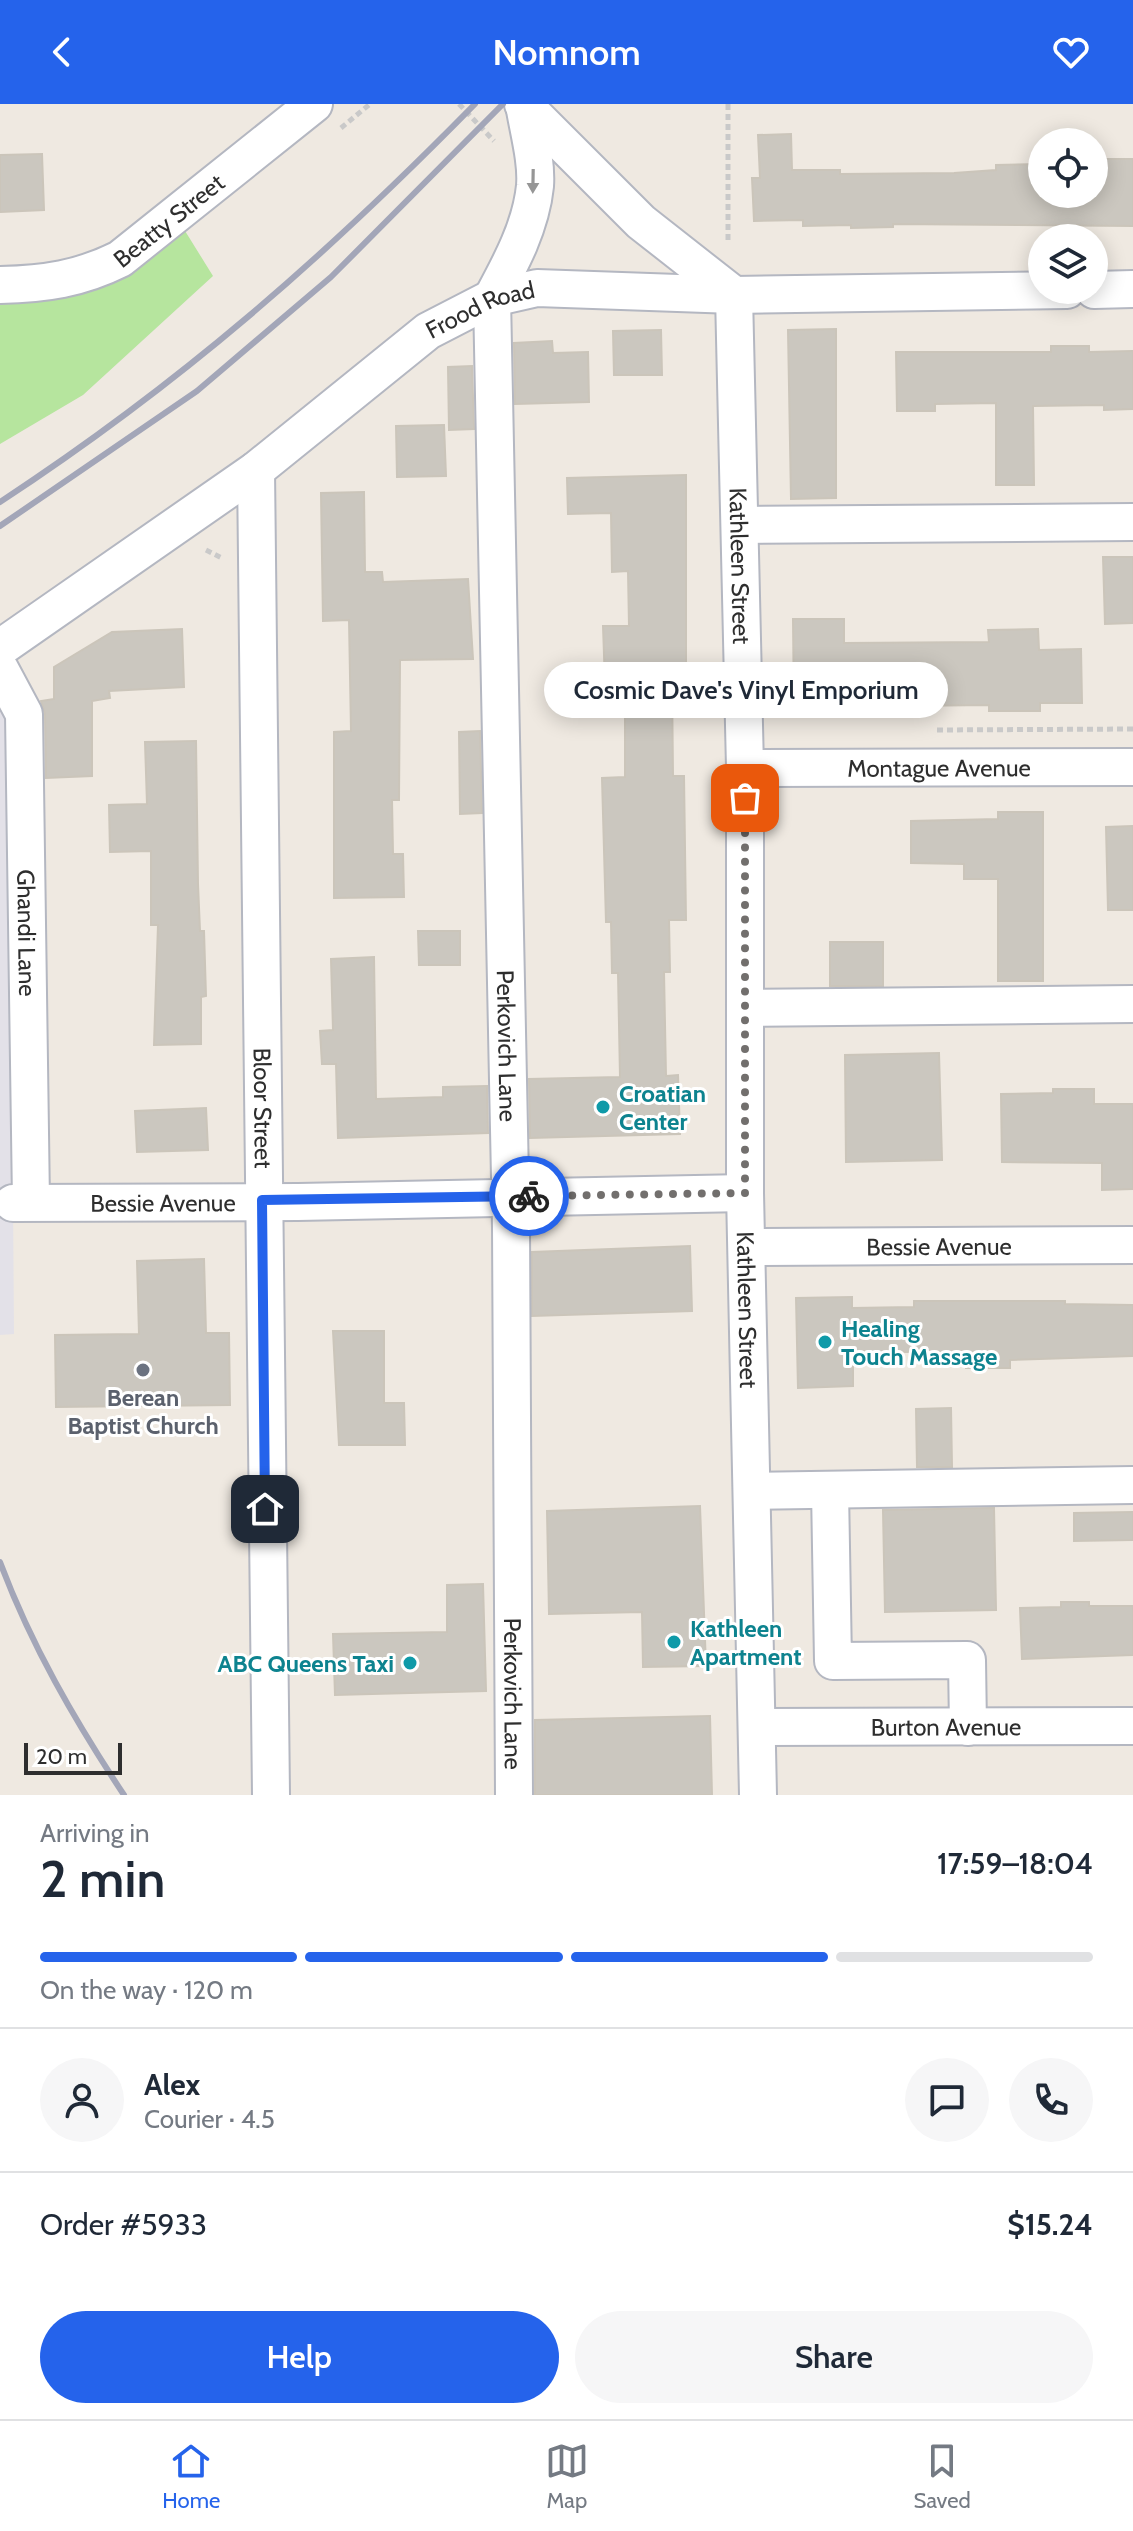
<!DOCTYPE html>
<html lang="en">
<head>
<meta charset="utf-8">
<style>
  body { margin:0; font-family:Cabin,sans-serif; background:#f6f6f7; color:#1f2937; height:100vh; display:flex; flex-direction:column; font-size:30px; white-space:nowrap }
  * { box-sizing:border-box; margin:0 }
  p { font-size:26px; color:#747a83 }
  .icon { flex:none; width:44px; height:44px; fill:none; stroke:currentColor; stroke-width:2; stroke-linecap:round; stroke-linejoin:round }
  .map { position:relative; height:1691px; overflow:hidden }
  .drawer { display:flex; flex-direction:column; background:#fff; flex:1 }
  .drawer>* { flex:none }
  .fabs { position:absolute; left:1028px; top:24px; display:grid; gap:16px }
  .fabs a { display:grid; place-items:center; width:80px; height:80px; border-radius:50%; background:#fff; box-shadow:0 4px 20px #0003; font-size:40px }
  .scale { position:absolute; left:24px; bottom:20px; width:98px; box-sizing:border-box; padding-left:8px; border:4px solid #2e2e2e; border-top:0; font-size:22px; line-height:28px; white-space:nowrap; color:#2e2e2e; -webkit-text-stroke:6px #fff; paint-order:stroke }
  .pin { position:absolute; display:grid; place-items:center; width:68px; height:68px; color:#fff; margin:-34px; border-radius:16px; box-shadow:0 4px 12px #0006 }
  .courier { position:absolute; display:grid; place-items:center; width:80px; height:80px; margin:-40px; border:6px solid #2563eb; border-radius:50%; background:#fff; color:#222; box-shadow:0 2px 10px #0007 }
  .bubble { position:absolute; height:56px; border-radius:28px; background:#fff; box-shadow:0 4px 20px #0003; font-size:26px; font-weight:600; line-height:56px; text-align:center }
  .overview em { font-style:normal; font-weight:600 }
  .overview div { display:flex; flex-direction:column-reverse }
  .overview { display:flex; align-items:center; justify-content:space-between; height:136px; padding:0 40px }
  h1 { font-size:52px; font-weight:600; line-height:60px }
  .bar { display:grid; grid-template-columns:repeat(4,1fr); gap:12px 8px; align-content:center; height:96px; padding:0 40px }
  .bar i { height:10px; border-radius:6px; background:#e0e1e3 }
  .bar .on { background:#2563eb }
  .bar p { grid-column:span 4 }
  .line { display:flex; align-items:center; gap:20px; padding:0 40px; border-top:2px solid #e0e1e3 }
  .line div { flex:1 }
  .round { display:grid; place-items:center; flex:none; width:84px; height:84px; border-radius:42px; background:#f6f6f7 }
  .action { display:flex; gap:16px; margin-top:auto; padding:16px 40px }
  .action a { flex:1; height:92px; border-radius:48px; background:#2563eb; color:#fff; font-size:32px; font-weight:600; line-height:92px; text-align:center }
  .action a+a { background:#f6f6f7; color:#1f2937 }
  header { display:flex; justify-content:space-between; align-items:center; height:104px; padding:0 40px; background:#2563eb; color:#fff; font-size:36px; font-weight:600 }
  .tab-bar { display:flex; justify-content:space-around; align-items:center; height:112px; border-top:2px solid #e0e1e3; background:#fff; font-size:22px; color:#747a83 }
  .tab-bar a { display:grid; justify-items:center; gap:4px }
  .tab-bar .on { color:#2563eb }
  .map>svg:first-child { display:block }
</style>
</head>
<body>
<header><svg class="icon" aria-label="back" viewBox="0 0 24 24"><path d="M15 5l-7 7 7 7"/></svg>Nomnom<svg class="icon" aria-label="heart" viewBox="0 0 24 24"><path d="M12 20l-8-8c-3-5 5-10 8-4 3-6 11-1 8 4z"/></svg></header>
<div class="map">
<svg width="1133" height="1691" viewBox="0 0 1133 1691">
  <rect width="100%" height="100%" fill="#efe9e1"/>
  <path fill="#e3e1e8" d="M 0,570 L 22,610 L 13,1096 L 14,1230 L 0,1231 Z"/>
  <path fill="#b6e59e" d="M 177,114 L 213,172 L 83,291 L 0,340 L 0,184 L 50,183 Z"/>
  <g fill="#cbc7bf" stroke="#cbc5ba" stroke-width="2">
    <path d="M 791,30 L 792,66 L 840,66 L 840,70 L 954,69 L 996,66 L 996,61 L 1042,60 L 1042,90 L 1094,90 L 1094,55 L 1133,55 L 1133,122 L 893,120 L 893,123 L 851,124 L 851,121 L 803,122 L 803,116 L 754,117 L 752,74 L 760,74 L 758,31 Z"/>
    <path d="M 42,50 L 44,106 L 0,108 L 0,51 Z"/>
    <path d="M 836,225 L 836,394 L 791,395 L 788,226 Z"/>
    <path d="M 661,226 L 662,271 L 614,271 L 613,227 Z"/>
    <path d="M 552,237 L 553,249 L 588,248 L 589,298 L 515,300 L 514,239 Z"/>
    <path d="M 1051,242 L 1089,242 L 1089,248 L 1133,247 L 1133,305 L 1104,306 L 1104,301 L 1033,302 L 1034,381 L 996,381 L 996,299 L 935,300 L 935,307 L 897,307 L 896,248 L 1051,248 Z"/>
    <path d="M 472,262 L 474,325 L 449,326 L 448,263 Z"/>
    <path d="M 444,321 L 446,372 L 397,373 L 396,322 Z"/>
    <path d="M 686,371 L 686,578 L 672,578 L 673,672 L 684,672 L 686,816 L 669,816 L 670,868 L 664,868 L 666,972 L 678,971 L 680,1030 L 530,1034 L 529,975 L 620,973 L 618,869 L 612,869 L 611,818 L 606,818 L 602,674 L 625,673 L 625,579 L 605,579 L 603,522 L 629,522 L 628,467 L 612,468 L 611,409 L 568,410 L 567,374 Z"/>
    <path d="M 364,388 L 365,468 L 382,468 L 383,478 L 468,475 L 473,555 L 400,556 L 399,696 L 392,696 L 393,750 L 403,750 L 404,793 L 334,794 L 334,628 L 351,627 L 349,516 L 323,517 L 321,389 Z"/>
    <path d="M 1103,453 L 1133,453 L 1133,519 L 1105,520 Z"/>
    <path d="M 793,515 L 844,515 L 844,539 L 989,538 L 988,526 L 1038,525 L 1039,546 L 1081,545 L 1082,599 L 1040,599 L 1040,607 L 989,607 L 989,601 L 903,602 L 903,583 L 845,583 L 845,607 L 794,608 Z"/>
    <path d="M 182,525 L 184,583 L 109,587 L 110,594 L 92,597 L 92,672 L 46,674 L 45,610 L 41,597 L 54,595 L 54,563 L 112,528 Z"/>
    <path d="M 480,627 L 482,709 L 460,710 L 459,628 Z"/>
    <path d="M 196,637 L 198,780 L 200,827 L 204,827 L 206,892 L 201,893 L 201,940 L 154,941 L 158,821 L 151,821 L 151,747 L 110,748 L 109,701 L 147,700 L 145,638 Z"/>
    <path d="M 998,708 L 1043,708 L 1043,877 L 998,877 L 998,775 L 964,775 L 964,760 L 911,759 L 911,717 L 998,715 Z"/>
    <path d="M 1133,722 L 1133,806 L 1108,806 L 1106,723 Z"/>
    <path d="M 418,827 L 460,827 L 460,861 L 419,861 Z"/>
    <rect x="830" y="838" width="53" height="44"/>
    <path d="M 374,853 L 376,995 L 443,993 L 443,983 L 487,982 L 488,1029 L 338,1034 L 336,960 L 322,960 L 320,927 L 333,926 L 331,855 Z"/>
    <path d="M 939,949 L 942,1056 L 846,1058 L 845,951 Z"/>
    <path d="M 1053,985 L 1094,985 L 1094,1000 L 1133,1000 L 1133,1085 L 1102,1086 L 1102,1059 L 1002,1058 L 1001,990 L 1053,989 Z"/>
    <path d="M 206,1004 L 208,1046 L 137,1048 L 135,1007 Z"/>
    <path d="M 690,1142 L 692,1207 L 532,1212 L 532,1148 Z"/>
    <path d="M 204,1155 L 206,1229 L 229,1229 L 230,1301 L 56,1303 L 55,1231 L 139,1230 L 137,1157 Z"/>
    <path d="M 852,1193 L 852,1204 L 914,1203 L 914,1197 L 1065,1197 L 1065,1200 L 1133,1201 L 1133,1252 L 1010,1256 L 1010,1264 L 966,1264 L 966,1249 L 853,1247 L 853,1282 L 798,1284 L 796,1194 Z"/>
    <path d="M 333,1227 L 384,1227 L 384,1299 L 404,1299 L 405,1341 L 339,1341 Z"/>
    <path d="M 951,1304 L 952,1363 L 917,1363 L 916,1305 Z"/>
    <path d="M 700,1402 L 706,1562 L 643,1563 L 642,1508 L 549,1510 L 547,1407 Z"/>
    <path d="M 994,1404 L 996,1506 L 885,1508 L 883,1406 Z"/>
    <path d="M 1133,1408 L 1133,1436 L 1074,1437 L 1074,1409 Z"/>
    <path d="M 483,1480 L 486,1587 L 335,1591 L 333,1530 L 447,1528 L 447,1481 Z"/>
    <path d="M 1061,1498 L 1089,1498 L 1089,1502 L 1133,1502 L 1133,1551 L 1022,1555 L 1020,1504 L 1061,1503 Z"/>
    <path d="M 710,1612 L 712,1691 L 535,1691 L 535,1616 Z"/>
  </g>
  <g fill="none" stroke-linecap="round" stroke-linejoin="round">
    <g stroke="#b4b7c1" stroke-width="40">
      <g id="minor">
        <path id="s1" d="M 523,0 L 641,118 L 734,191 L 745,664 L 745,1089 L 758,1691"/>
        <path id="s2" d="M 0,181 C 45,180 80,175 120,155 L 314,0"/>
        <path d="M 1094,186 L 1133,185"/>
        <path id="s3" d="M 492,194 L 511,1123 L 514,1691"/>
        <path d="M 492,194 C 511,159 531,122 535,82 C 537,56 528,26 524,0"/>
        <path id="s4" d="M 256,366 L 271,1691"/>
        <path d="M 740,421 L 1133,418"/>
        <path id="s5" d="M 0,544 L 256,366 L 428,227 L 492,194 L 537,184 L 734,191 L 1067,186"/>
        <path id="s6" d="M 0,565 L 24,610 L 31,1098"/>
        <path id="s7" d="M 745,664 L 1133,663"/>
        <path d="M 745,904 L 1133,900"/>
        <path id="s8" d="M 13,1099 L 298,1098 L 745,1089"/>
        <path id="s9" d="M 747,1143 L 1133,1141"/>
        <path d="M 830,1386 L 833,1557 L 967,1556 L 968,1623"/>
        <path d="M 752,1387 L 1133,1381"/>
        <path id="s10" d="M 758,1623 L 1133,1622"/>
      </g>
    </g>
    <g stroke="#c9c9c9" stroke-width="5" stroke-dasharray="6 4" stroke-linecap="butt">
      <path d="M 459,0 L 494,37"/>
      <path d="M 728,0 L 728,137"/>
      <path d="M 341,24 L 370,0"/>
      <path d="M 206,446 L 222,454"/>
      <path d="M 937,626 L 1133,625"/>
    </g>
    <use href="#minor" stroke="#fff" stroke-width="36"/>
    <g stroke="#a3a6b8" stroke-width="6">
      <path d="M 0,398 C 180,280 325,153 475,0"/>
      <path d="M 0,422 L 197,287 L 331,173 L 503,0"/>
      <path d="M 0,1458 C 31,1541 75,1617 124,1691"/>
    </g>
  </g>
  <defs><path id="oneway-solid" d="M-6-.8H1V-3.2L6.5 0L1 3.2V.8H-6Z" transform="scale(2)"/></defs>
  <use fill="#969696" href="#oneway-solid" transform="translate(533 77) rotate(91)"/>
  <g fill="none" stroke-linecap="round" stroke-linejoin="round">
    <path stroke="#726f6d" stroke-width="8" stroke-dasharray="0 14.4" d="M 529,1092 L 745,1089 L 745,694"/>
    <path stroke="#2563eb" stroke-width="10" d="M 265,1405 L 262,1096 L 529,1092"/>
  </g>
  <g fill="#0f9aa8" stroke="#fff" stroke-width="3">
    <circle cx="603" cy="1003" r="8"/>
    <circle cx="825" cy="1238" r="8"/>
    <circle cx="674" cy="1538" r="8"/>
    <circle cx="410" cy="1559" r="8"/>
  </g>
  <circle fill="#6b7280" stroke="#fff" stroke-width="3" cx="143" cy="1266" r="8"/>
  <g text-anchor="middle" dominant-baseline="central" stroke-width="6" stroke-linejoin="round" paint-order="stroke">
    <g font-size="24" fill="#2e2e2e" stroke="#fff">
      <text stroke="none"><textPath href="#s2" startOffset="186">Beatty Street</textPath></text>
      <text stroke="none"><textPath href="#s5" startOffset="590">Frood Road</textPath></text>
      <text stroke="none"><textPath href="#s1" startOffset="556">Kathleen Street</textPath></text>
      <text stroke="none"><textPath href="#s7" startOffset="194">Montague Avenue</textPath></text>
      <text stroke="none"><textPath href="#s6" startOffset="270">Ghandi Lane</textPath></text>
      <text stroke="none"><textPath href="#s3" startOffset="748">Perkovich Lane</textPath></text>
      <text stroke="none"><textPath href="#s4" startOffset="638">Bloor Street</textPath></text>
      <text stroke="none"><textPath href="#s8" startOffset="150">Bessie Avenue</textPath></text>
      <text stroke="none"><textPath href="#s9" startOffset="192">Bessie Avenue</textPath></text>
      <text stroke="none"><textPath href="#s1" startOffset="1300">Kathleen Street</textPath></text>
      <text stroke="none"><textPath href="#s3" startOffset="1396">Perkovich Lane</textPath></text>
      <text stroke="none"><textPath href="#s10" startOffset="188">Burton Avenue</textPath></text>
    </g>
    <g font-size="24" font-weight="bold" fill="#0d838f" stroke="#fff" text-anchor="start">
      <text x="619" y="989">Croatian<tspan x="619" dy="28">Center</tspan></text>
      <text x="841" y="1224">Healing<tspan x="841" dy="28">Touch Massage</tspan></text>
      <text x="690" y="1524">Kathleen<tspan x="690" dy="28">Apartment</tspan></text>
      <text x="394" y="1559" text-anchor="end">ABC Queens Taxi</text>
    </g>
    <g font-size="24" font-weight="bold" fill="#5b616d" stroke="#fff">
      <text x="143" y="1293">Berean<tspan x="143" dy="28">Baptist Church</tspan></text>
    </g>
  </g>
</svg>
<div class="fabs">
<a><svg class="icon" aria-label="locate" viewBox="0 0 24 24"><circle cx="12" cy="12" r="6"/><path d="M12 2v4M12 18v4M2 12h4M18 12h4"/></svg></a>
<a><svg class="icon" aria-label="layers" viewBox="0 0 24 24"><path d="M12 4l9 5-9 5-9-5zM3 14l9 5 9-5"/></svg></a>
</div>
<div class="scale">20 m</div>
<div class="pin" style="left:745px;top:694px;background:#ea580c"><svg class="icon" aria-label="bag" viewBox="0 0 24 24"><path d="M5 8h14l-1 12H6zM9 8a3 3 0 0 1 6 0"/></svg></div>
<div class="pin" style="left:265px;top:1405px;background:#1f2937"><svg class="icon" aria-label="home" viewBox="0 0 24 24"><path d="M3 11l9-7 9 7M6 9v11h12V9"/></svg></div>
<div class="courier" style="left:529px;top:1092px"><svg class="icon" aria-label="bike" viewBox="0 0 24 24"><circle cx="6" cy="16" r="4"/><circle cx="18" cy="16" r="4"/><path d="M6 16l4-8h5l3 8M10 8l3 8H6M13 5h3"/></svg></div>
<div class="bubble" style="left:544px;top:558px;width:404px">Cosmic Dave's Vinyl Emporium</div>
</div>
<section class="drawer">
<div class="overview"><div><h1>2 min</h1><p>Arriving in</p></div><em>17:59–18:04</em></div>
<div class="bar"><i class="on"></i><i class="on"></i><i class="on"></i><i></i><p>On the way · 120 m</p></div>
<div class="line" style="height:144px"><a class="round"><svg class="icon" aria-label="person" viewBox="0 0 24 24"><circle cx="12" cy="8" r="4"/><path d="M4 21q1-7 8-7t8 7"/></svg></a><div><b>Alex</b><p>Courier · 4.5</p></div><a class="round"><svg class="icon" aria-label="chat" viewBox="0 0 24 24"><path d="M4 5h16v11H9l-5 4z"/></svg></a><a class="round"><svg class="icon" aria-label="phone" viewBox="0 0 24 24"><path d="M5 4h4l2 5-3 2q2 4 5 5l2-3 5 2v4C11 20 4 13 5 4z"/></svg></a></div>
<div class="line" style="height:104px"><div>Order #5933</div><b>$15.24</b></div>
<div class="action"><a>Help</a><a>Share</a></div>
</section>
<nav class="tab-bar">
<a class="on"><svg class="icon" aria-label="home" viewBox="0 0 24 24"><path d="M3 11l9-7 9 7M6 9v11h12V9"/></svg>Home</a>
<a><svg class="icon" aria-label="map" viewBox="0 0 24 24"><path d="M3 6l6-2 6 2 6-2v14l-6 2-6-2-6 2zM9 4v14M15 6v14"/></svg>Map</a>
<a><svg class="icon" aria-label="saved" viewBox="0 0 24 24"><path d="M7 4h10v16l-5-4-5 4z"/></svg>Saved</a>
</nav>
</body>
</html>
